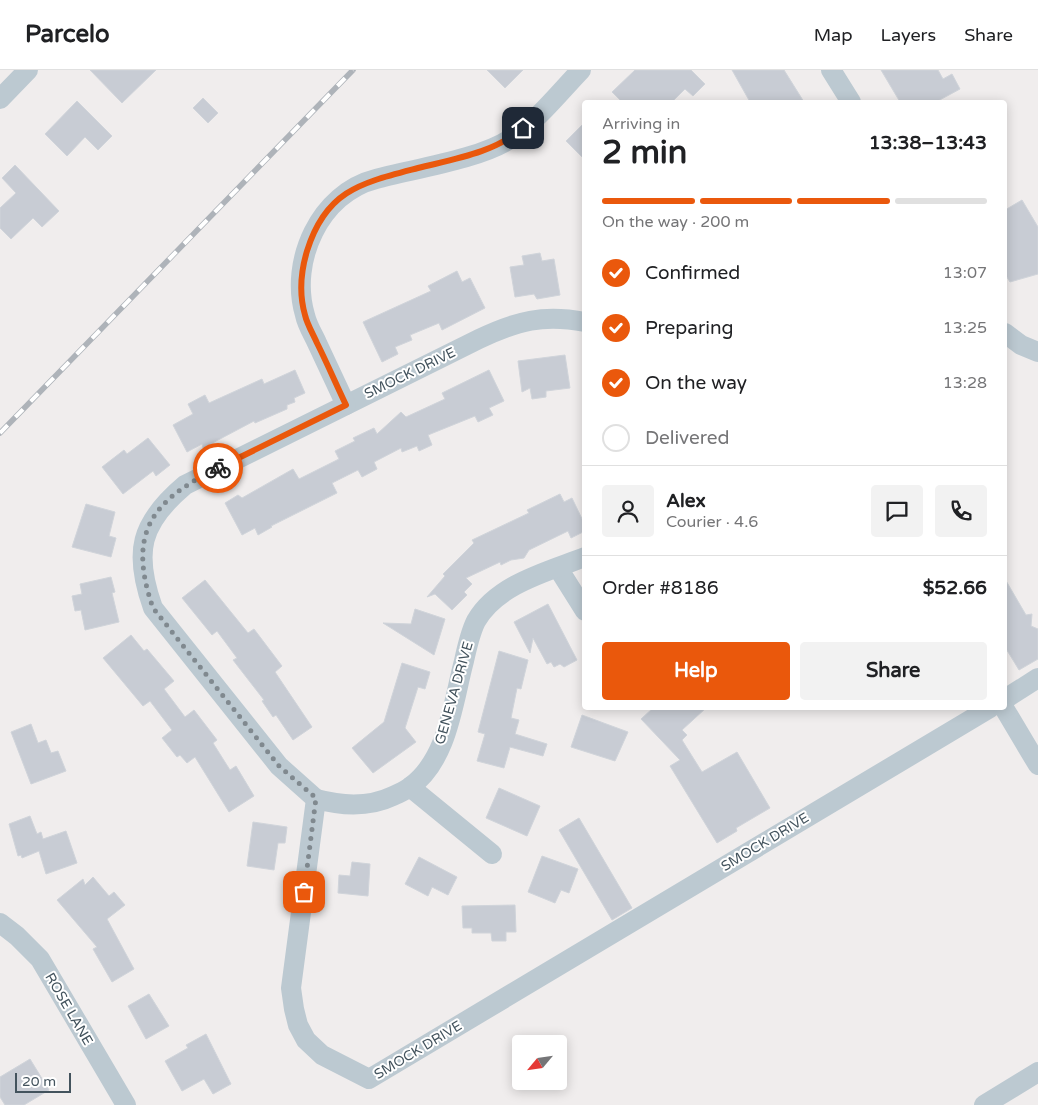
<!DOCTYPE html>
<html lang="en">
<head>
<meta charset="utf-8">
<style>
  body { margin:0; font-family:"Varela Round",sans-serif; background:#f2f2f2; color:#202124; height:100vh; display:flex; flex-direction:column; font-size:19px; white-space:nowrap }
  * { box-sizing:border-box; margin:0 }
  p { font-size:16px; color:#757577 }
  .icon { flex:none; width:28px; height:28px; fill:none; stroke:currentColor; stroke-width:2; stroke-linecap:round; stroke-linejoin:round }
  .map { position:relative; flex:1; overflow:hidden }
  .sheet { position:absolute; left:582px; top:30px; width:425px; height:610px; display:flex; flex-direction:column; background:#fff; border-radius:5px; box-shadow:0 2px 12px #0003 }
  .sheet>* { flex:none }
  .needle { width:32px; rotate:241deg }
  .buttons { position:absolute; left:512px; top:965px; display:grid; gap:10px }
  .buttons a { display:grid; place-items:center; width:55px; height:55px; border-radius:5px; background:#fff; box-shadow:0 2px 12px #0003; font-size:25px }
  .scale { position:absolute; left:15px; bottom:12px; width:56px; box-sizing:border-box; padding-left:5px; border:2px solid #43535d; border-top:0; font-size:14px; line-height:18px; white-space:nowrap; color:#43535d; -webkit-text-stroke:4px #fff; paint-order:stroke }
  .pin { position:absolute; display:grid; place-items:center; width:42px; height:42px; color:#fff; margin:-21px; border-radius:10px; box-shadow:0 2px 8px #0006 }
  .courier { position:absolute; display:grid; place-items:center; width:50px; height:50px; margin:-25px; border:4px solid #ea580c; border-radius:50%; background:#fff; color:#222; box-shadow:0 1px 6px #0007 }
  .head em { font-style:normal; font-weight:800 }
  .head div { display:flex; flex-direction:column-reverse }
  .head { display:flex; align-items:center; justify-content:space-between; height:85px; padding:0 20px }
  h1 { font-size:32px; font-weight:800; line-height:38px }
  .bar { display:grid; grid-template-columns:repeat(4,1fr); gap:8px 5px; align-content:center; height:60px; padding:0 20px }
  .bar i { height:6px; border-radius:4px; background:#e0e0e0 }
  .bar .active { background:#ea580c }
  .bar p { grid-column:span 4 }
  .line { display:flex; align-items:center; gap:12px; padding:0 20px; border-top:1px solid #e0e0e0 }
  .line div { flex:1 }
  .round { display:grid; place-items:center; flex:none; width:52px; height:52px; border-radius:5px; background:#f2f2f2 }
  ol { padding:0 20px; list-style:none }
  li { display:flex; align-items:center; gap:15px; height:55px }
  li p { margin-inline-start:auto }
  li .icon { padding:5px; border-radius:50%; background:#ea580c; color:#fff; stroke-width:4 }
  li:last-child { color:#757577 }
  li i { width:28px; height:28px; border:2px solid #e0e0e0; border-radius:50% }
  .action { display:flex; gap:10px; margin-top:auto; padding:10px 20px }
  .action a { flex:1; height:58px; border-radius:5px; background:#ea580c; color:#fff; font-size:20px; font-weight:800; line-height:58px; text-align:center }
  .action a+a { background:#f2f2f2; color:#202124 }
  header { display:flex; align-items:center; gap:30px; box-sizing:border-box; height:70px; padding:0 25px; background:#fff; border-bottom:1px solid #e0e0e0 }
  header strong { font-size:24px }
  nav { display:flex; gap:28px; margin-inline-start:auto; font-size:18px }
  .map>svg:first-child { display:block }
</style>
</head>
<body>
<header>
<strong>Parcelo</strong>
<nav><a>Map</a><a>Layers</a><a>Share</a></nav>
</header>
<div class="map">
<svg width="1038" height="1035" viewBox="0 0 1038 1035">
  <rect width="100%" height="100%" fill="#f0eded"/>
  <g fill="#c8ccd4" stroke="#d0d4da">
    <path d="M 90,0 L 156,0 L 122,33 Z"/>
    <path d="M 487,0 L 523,0 L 505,18 Z"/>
    <path d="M 635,0 L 691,0 L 705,14 L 693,26 L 685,19 L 672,32 L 622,32 L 612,22 Z"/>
    <path d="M 732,0 L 784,0 L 804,32 L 750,32 Z"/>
    <path d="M 881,0 L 938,0 L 943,9 L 952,4 L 960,19 L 936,32 L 900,32 Z"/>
    <path d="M 203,28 L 218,43 L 208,53 L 193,38 Z"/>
    <path d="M 77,31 L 112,66 L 98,80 L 85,67 L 67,86 L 45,64 Z"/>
    <path d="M 585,52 L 585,90 L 566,71 Z"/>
    <path d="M 15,95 L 59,141 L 42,157 L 33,148 L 11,169 L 0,158 L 0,138 L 16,123 L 2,108 Z"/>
    <path d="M 1022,130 L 1038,157 L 1038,204 L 1010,212 L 1005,204 L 1005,140 Z"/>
    <path d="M 540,183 L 542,191 L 554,189 L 560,225 L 537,229 L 534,224 L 515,227 L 510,197 L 524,195 L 522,186 Z"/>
    <path d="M 457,201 L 462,212 L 470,208 L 485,238 L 442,260 L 439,253 L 410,265 L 412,270 L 395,277 L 398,284 L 382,292 L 363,252 L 431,221 L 428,216 Z"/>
    <path d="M 565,285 L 570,318 L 546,321 L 546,327 L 532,329 L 530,318 L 522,322 L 518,291 Z"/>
    <path d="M 295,300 L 305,323 L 294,328 L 295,332 L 287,335 L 287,339 L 255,353 L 254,351 L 203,378 L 202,374 L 187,382 L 173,355 L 193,344 L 188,334 L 205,325 L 209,333 L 262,309 L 264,314 Z"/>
    <path d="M 489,300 L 504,331 L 489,338 L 493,345 L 478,352 L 475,346 L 428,365 L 432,375 L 419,381 L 417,376 L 402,382 L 401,378 L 374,392 L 377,399 L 362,407 L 358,400 L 332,413 L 337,423 L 271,456 L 272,457 L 258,465 L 255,458 L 242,465 L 225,433 L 238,425 L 242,428 L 293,399 L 299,409 L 339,389 L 335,381 L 355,371 L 353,368 L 374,358 L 377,364 L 401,342 L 406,347 L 445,329 L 442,323 Z"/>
    <path d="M 148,368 L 170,395 L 156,406 L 153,401 L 123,424 L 102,397 L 124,380 L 127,384 Z"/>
    <path d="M 560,424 L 564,432 L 572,428 L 585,455 L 585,461 L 571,468 L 568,461 L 529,480 L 524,488 L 511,490 L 501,495 L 500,492 L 466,508 L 472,514 L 464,522 L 467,525 L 452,540 L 435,524 L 427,527 L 445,506 L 443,504 L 474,473 L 472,470 L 529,443 L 527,440 Z"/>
    <path d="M 86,434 L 115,442 L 109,466 L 116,468 L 111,487 L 72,477 Z"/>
    <path d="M 111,507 L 115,522 L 112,523 L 119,552 L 85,560 L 81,540 L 75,541 L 72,526 L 82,524 L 80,514 Z"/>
    <path d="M 1005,509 L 1026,545 L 1032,544 L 1031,556 L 1038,559 L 1038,589 L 1019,600 L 1005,577 Z"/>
    <path d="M 205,510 L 248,563 L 254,559 L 282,596 L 275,602 L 312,657 L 293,670 L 276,645 L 273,647 L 262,631 L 264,630 L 233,590 L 237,588 L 217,561 L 212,565 L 182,528 Z"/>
    <path d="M 548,534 L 577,590 L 564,597 L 560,594 L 554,597 L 551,592 L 547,594 L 533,568 L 530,583 L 514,552 Z"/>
    <path d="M 415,539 L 445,549 L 434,585 L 383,553 L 411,554 Z"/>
    <path d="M 131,565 L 144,581 L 147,579 L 174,611 L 164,619 L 185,647 L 194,640 L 217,670 L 213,673 L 230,700 L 236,696 L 254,726 L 229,742 L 195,687 L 187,693 L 180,685 L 177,687 L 162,668 L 172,660 L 150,631 L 143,636 L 103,588 Z"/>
    <path d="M 499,581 L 528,590 L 521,619 L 517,618 L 511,648 L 519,650 L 515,664 L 547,674 L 543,686 L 510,677 L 504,698 L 477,691 L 485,664 L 478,662 Z"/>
    <path d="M 402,593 L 430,602 L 425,619 L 418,617 L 405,658 L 416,672 L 373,703 L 352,678 L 384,652 Z"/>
    <path d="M 653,638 L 706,638 L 682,660 L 687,665 L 682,670 L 702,702 L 737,682 L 770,738 L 736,758 L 737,761 L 717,773 L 670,696 L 680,690 L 641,649 Z"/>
    <path d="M 582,645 L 628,662 L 615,691 L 571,677 Z"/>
    <path d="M 31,654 L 38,673 L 46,670 L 51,683 L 58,681 L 66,701 L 31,714 L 11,662 Z"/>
    <path d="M 499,718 L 540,736 L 527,766 L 486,748 Z"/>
    <path d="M 30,746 L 37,764 L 41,762 L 43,769 L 66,761 L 77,793 L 46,804 L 39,781 L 22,788 L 21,785 L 18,786 L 9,754 Z"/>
    <path d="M 579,748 L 632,838 L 612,850 L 559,760 Z"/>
    <path d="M 253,752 L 287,757 L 285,773 L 278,773 L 274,800 L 247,796 Z"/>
    <path d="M 542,786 L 578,799 L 569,823 L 561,820 L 555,833 L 528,822 Z"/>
    <path d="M 419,787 L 457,807 L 448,825 L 432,817 L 428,826 L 405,814 Z"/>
    <path d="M 352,792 L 370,794 L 368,826 L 338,823 L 339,805 L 350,806 Z"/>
    <path d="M 93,807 L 109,826 L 114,822 L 125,835 L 107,849 L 134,899 L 112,912 L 93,879 L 97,877 L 57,830 L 83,809 L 85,815 Z"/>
    <path d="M 515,835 L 516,862 L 506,862 L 506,871 L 492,871 L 491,863 L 472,863 L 472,858 L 463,858 L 462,836 Z"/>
    <path d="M 149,924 L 169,956 L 146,969 L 128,936 Z"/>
    <path d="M 206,964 L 231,1014 L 213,1024 L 204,1009 L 182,1021 L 165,991 L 188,978 L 186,975 Z"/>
    <path d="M 30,989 L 49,1020 L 24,1035 L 5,1035 L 0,1027 L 0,1007 Z"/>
  </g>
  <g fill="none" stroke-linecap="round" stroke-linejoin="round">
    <g stroke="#bcc9d1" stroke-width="20">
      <path d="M 831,0 L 851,32"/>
      <path d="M 0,29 L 28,0"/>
      <path d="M 585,252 C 543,244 517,251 479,269 L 185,415 C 140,453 133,482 153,538 L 279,696 L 316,729 L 291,918 L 294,939 L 298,955 L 306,970 L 322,985 L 369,1009 L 990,638"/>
      <path d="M 1005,263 L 1021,275 L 1038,282"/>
      <path d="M 346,335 C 336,314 327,294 317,273 C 313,264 307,255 305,245 C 289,191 320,123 376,109 C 413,99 480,89 510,69 C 537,51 559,23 581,0"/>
      <path d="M 558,498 L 585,541"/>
      <path d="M 1005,629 L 1038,608"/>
      <path d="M 1004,638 L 1038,695"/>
      <path d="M 410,717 L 492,784"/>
      <path d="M 316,729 C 342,736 368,738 393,726 C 399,723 405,721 410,717 C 448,690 453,632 464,591 C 467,577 470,563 476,551 C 497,514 549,501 585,487"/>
      <path d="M 0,853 L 17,866 L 40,889 L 126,1035"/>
      <path d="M 984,1035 L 1038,1002"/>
    </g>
    <g stroke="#aeb3b9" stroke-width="5.5">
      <path id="rail" d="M 0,363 L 353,0"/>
    </g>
    <use href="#rail" stroke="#fff" stroke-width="4" stroke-dasharray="11" stroke-linecap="butt"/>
  </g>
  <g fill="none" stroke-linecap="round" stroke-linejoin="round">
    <path stroke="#80898f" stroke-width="5" stroke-dasharray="0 9" d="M 218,398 C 151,431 127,463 153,538 L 279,696 L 316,728 L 304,822"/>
    <path stroke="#ea580c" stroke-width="6" d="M 218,398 L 346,335 C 336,314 327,293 317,273 C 313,264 307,254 305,245 C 299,224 301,201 307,181 C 326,120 361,113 418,98 C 454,89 494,83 523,58"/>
  </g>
  <g text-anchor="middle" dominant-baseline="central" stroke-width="4" stroke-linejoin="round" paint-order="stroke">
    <g font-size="14" fill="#43535d" stroke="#fff">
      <text transform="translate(410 303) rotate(-26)">SMOCK DRIVE</text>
      <text transform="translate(454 623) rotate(-74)">GENEVA DRIVE</text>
      <text transform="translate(765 772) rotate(-31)">SMOCK DRIVE</text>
      <text transform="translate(69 939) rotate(60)">ROSE LANE</text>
      <text transform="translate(418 980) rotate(-31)">SMOCK DRIVE</text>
    </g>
  </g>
</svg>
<div class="buttons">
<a><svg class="needle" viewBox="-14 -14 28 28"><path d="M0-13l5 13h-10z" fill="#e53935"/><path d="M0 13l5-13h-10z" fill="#757577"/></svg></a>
</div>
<div class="scale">20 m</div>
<div class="pin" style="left:304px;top:822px;background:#ea580c"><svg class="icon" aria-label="bag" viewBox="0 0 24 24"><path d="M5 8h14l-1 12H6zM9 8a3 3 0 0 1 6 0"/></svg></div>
<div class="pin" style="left:523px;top:58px;background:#1f2937"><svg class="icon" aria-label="home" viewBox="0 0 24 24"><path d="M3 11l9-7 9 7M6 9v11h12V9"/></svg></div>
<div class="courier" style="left:218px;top:398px"><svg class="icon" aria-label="bike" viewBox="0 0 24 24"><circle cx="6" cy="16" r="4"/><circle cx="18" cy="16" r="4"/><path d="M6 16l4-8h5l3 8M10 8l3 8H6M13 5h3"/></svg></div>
<section class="sheet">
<div class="head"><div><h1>2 min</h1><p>Arriving in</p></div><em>13:38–13:43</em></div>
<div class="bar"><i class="active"></i><i class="active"></i><i class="active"></i><i></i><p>On the way · 200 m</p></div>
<ol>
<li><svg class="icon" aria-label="check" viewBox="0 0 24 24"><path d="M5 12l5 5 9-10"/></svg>Confirmed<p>13:07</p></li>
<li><svg class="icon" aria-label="check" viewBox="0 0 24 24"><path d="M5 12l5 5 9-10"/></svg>Preparing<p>13:25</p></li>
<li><svg class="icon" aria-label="check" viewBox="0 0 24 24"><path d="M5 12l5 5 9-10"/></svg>On the way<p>13:28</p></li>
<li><i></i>Delivered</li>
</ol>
<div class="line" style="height:90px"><a class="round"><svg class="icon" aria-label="person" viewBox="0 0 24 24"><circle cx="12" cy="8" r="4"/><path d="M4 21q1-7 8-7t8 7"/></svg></a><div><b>Alex</b><p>Courier · 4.6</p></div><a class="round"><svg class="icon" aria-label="chat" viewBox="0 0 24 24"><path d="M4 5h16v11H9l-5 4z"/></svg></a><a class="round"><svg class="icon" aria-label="phone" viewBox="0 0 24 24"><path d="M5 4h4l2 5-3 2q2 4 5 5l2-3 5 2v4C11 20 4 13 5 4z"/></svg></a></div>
<div class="line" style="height:65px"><div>Order #8186</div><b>$52.66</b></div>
<div class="action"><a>Help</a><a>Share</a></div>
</section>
</div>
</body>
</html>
